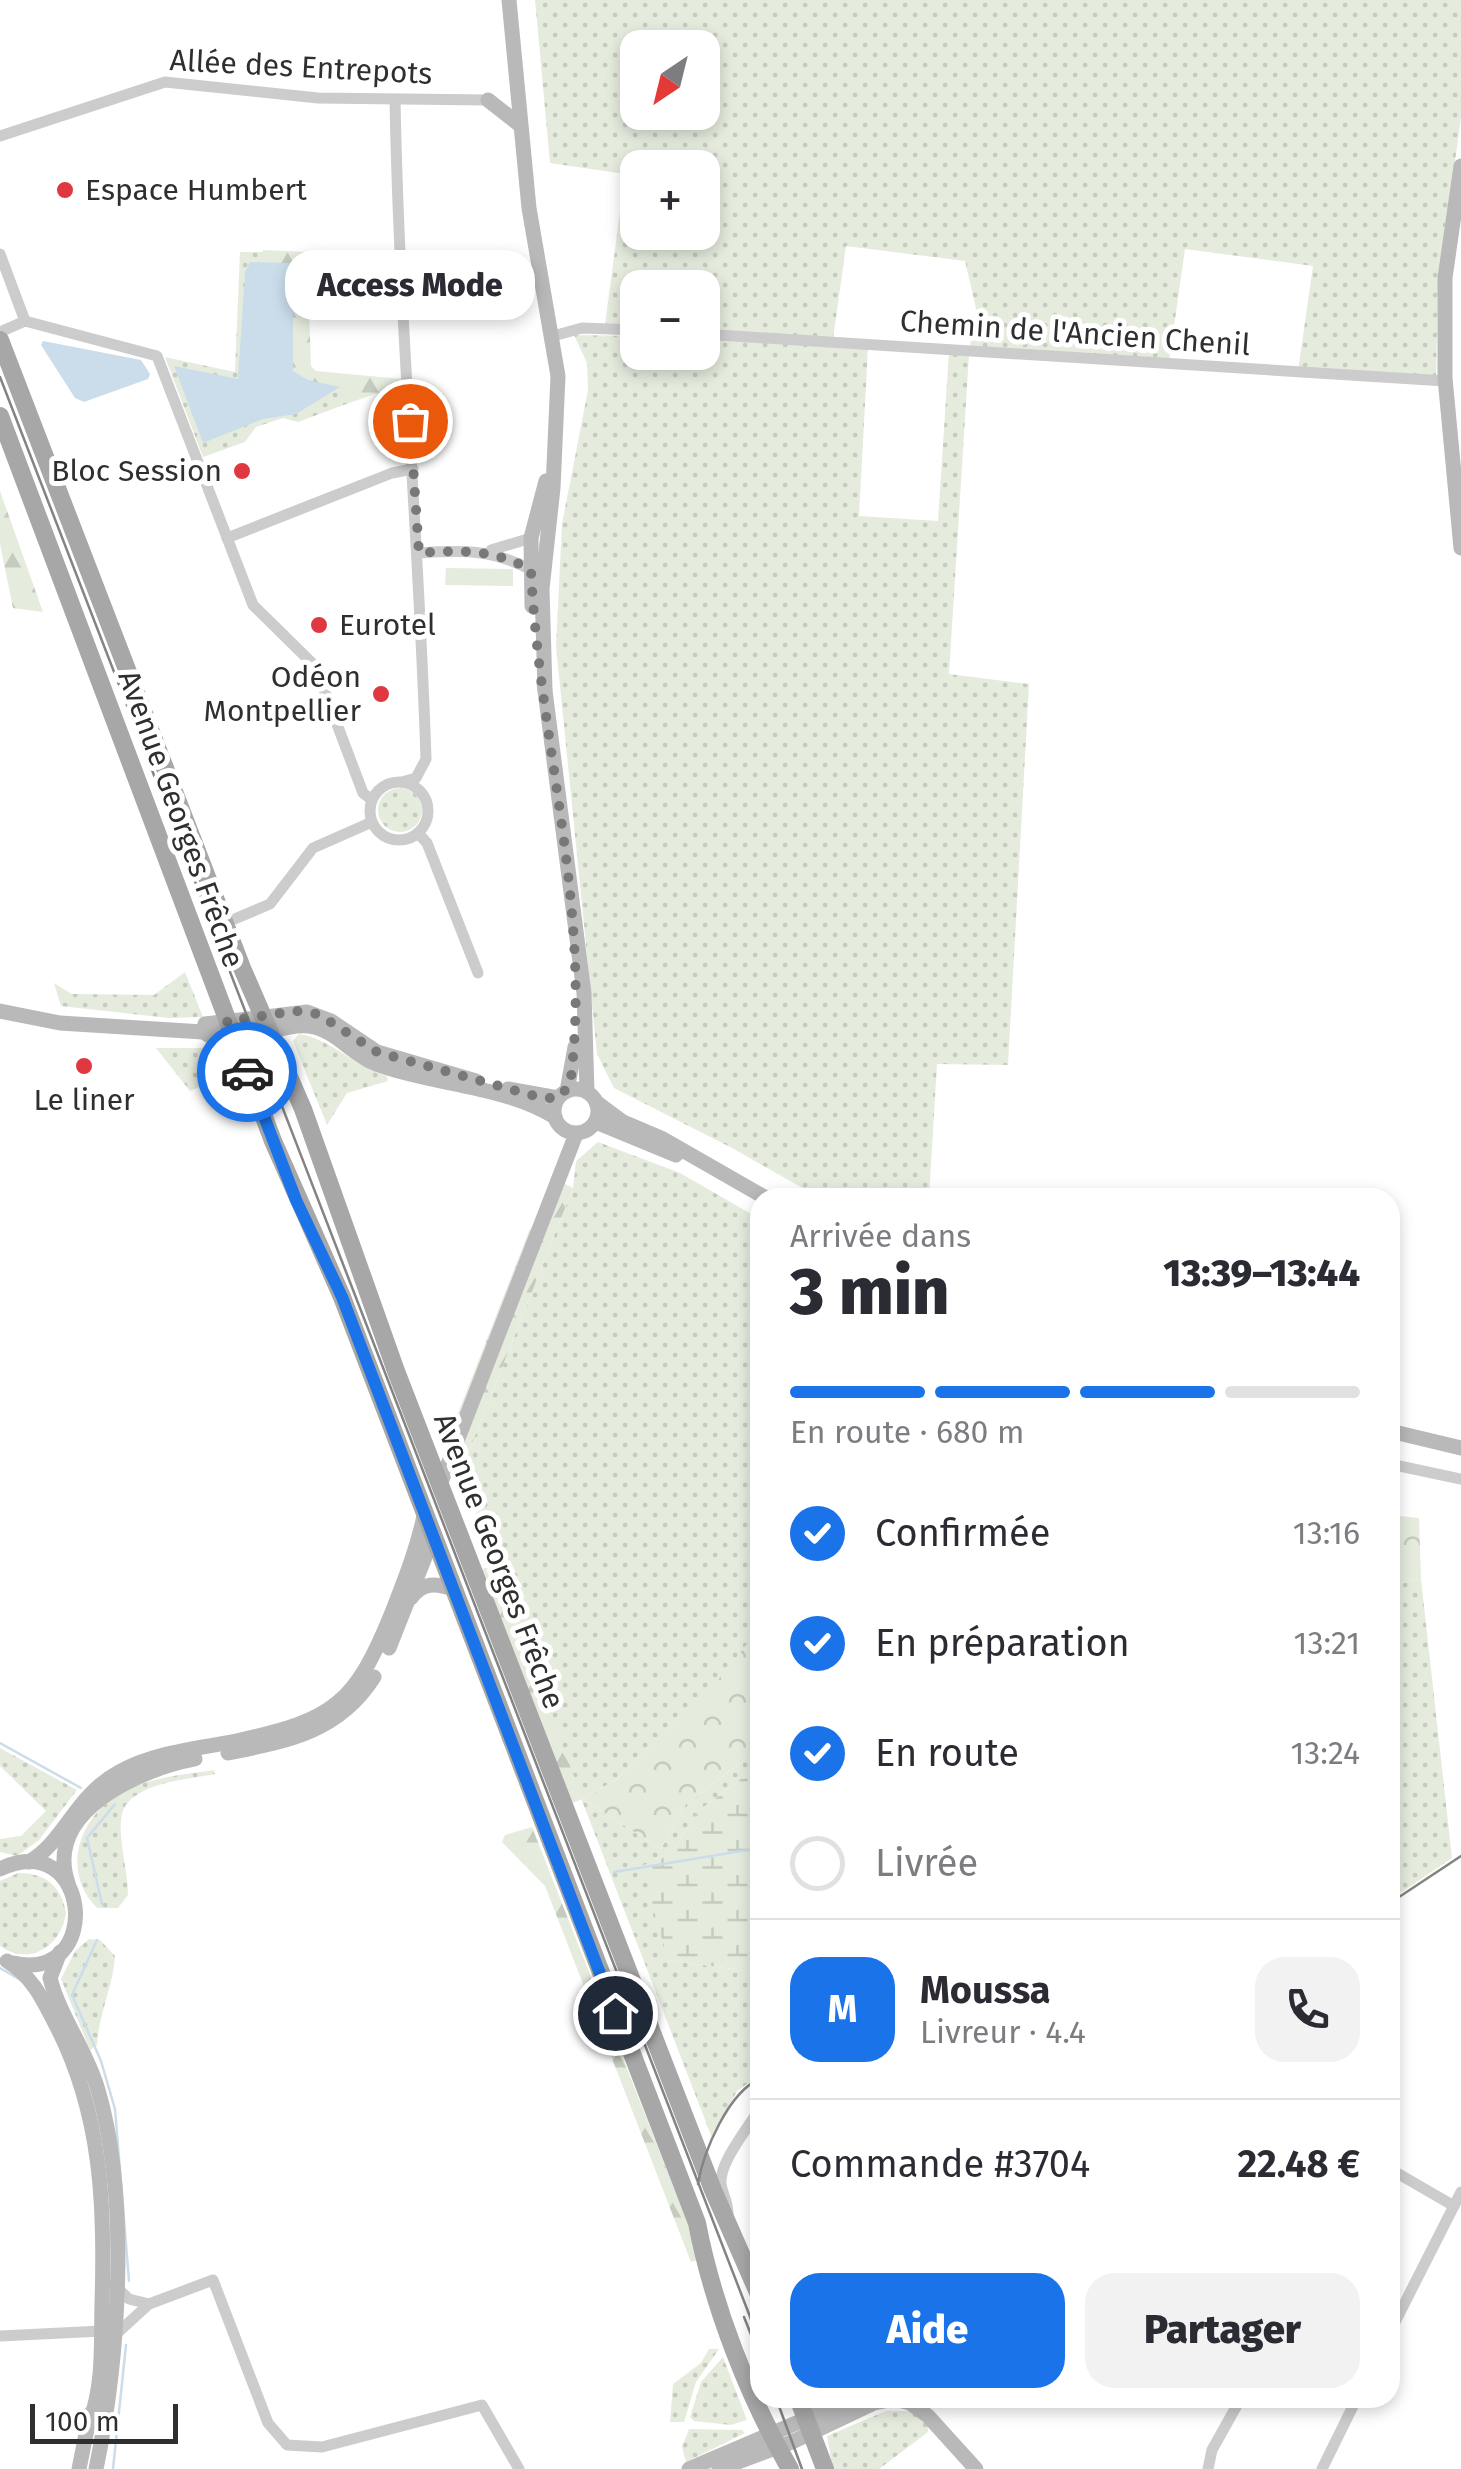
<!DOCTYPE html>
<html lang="fr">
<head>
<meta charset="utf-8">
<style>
  body { margin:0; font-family:"Fira Sans",sans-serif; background:#f2f2f3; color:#2b2b33; height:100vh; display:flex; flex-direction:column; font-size:38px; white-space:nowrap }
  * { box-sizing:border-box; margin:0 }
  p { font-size:32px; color:#7c7c81 }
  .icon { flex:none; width:55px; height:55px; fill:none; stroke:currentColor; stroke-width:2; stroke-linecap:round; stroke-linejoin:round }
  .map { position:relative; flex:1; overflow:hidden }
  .drawer { position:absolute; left:750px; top:1188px; width:650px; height:1220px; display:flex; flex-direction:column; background:#fff; border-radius:30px; box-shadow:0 5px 15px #0003 }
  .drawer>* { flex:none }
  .needle { width:65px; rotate:215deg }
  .buttons { position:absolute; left:620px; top:30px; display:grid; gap:20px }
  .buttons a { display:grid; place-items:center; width:100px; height:100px; border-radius:20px; background:#fff; box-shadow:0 5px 15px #0003; font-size:50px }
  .scale { position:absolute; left:30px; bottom:25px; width:148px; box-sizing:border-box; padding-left:10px; border:5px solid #2f2f2f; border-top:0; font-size:28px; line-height:35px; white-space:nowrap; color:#2f2f2f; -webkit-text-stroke:8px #fff; paint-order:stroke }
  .pin { position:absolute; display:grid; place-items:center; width:85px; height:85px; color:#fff; margin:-42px; border:5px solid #fff; border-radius:50%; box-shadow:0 2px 10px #0007 }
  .courier { position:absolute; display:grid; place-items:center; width:100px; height:100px; margin:-50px; border:8px solid #1a73e8; border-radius:50%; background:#fff; color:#222; box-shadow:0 2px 12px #0007 }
  .bubble { position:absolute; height:70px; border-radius:30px; background:#fff; box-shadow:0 5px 15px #0003; font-size:32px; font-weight:800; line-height:70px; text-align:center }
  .overview em { font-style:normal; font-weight:800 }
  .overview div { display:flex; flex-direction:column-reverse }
  .overview { display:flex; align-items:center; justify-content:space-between; height:170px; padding:0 40px }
  h1 { font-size:65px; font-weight:800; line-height:75px }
  .bar { display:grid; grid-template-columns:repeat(4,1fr); gap:15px 10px; align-content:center; height:120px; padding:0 40px }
  .bar i { height:12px; border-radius:8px; background:#e1e1e2 }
  .bar .on { background:#1a73e8 }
  .bar p { grid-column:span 4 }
  .line { display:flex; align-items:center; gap:25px; padding:0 40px; border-top:2px solid #e1e1e2 }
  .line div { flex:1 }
  .round { display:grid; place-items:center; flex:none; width:105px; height:105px; border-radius:30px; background:#f2f2f3 }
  ol { padding:0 40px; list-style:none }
  li { display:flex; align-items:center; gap:30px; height:110px }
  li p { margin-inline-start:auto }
  li .icon { padding:10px; border-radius:50%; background:#1a73e8; color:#fff; stroke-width:4 }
  li:last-child { color:#7c7c81 }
  li i { width:55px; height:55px; border:5px solid #e1e1e2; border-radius:50% }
  .cta { display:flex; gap:20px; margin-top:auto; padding:20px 40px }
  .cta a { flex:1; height:115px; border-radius:30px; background:#1a73e8; color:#fff; font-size:40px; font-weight:800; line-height:115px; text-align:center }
  .cta a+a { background:#f2f2f3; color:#2b2b33 }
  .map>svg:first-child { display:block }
</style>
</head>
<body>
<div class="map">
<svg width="1461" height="2469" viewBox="0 0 1461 2469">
  <defs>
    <pattern id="grass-dots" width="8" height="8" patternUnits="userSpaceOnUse" patternTransform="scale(2.5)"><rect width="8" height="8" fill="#e5ecde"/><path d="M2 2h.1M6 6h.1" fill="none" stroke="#c5cbbf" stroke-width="1.8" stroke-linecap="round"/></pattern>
    <pattern id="forest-firs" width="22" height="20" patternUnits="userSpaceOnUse" patternTransform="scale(2.5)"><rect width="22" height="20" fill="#e5ecde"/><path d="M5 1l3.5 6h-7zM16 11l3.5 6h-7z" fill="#c5cbbf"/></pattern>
    <pattern id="wetland-marsh" width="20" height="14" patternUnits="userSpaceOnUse" patternTransform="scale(2.5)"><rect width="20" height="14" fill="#e5ecde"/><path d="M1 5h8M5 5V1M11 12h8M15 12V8" fill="none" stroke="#c5cbbf"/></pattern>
    <pattern id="park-crowns" width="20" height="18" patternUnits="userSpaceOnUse" patternTransform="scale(2.5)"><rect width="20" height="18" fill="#e5ecde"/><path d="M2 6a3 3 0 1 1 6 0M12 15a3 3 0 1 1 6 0" fill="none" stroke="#c5cbbf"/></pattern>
  </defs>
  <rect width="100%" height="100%" fill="#fff"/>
  <g fill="url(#grass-dots)" fill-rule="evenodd">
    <path d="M 535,0 L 1461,0 L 1461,118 L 1438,285 L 1436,379 L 1298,371 L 1313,266 L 1185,249 L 1169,362 L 969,354 L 949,674 L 1029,684 L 1008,1065 L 937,1064 L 929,1197 L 818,1197 L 732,1148 L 614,1088 L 597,1054 L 556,646 L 562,524 L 588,390 L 587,363 L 574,335 L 637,336 L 638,352 L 702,352 L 703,339 L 868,348 L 859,516 L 938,521 L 949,352 L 969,353 L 976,308 L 965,261 L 846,246 L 833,339 L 703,331 L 702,288 L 638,288 L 637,327 L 605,325 L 625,174 L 550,163 ZM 638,48 L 702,48 L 702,112 L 638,112 ZM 638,168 L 702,168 L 702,232 L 638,232 Z"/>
    <path d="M 240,252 L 307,252 L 307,283 L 312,296 L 244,374 L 205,438 L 303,384 L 346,389 L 349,403 L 298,422 L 283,418 L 256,427 L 245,442 L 203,457 L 165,357 L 235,372 Z"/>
    <circle cx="400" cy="810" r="22"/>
    <path d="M 185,972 L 203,1017 L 169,1018 L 61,1006 L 54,983 L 72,994 L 154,995 Z"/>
    <path d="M 299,1034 C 332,1039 354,1067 387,1076 L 388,1081 L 347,1093 L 327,1125 L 293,1041 Z"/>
    <path d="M 156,1048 L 220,1048 L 231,1073 L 190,1091 Z"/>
    <path d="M 598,1142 L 680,1173 L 760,1219 L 760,1628 L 715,1685 L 617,1779 L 583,1799 L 661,1849 L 686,1804 L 760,1748 L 760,1765 L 697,1812 L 671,1855 L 668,1960 L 760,1973 L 760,2075 L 737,2091 L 712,2138 L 492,1567 L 463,1466 L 573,1188 L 576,1161 Z"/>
    <path d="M 1421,1579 L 1452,1858 L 1390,1900 L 1390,1585 Z"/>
    <path d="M 0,1748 L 77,1790 L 39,1840 L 17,1856 L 0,1852 L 0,1839 L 21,1836 L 46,1811 L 0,1766 Z"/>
    <path d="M 214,1770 L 215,1774 C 190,1779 129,1783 122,1814 C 117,1837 128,1870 128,1895 L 118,1908 L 97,1908 C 60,1871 79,1815 123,1792 C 150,1777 183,1775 214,1770 Z"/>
    <path d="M 18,1873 C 46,1873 61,1886 66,1913 C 61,1946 30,1967 0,1946 L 0,1881 Z"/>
    <path d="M 89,1939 L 100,1940 L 115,1956 C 113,1987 99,2013 97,2045 L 90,2050 L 61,1979 L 75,1951 Z"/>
    <path d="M 709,2349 L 719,2349 L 696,2382 L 684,2422 L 670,2422 L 673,2384 L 701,2363 Z"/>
    <path d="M 723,2357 L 747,2420 L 731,2425 L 694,2421 L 690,2417 L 701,2382 Z"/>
    <path d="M 886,2411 L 911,2411 L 928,2423 L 928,2432 L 879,2469 L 833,2469 L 827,2436 Z"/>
    <path d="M 689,2429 L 742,2430 L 745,2433 L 686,2462 L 682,2447 Z"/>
  </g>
  <g fill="url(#forest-firs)">
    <path d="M 263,250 L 307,252 L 311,366 L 316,371 L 402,379 L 402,393 L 375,394 L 349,403 L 343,390 L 294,382 L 261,266 Z"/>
    <path d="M 0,491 L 43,612 L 13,608 L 0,544 Z"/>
    <path d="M 557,1180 L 573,1188 L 463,1466 L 448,1439 L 529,1231 L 543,1214 Z"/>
    <path d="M 492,1567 L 583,1799 L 569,1804 L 480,1569 Z"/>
    <path d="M 532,1827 L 692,2234 L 698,2260 L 691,2262 L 545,1886 L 502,1842 L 505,1835 Z"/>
  </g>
  <path fill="url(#wetland-marsh)" d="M 760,1765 L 760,1973 L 668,1960 L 641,1866 L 671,1855 L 697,1812 Z"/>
  <g fill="url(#park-crowns)">
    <path d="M 1390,1515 L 1419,1518 L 1421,1579 L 1390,1585 Z"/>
    <path d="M 760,1628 L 760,1748 L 686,1804 L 661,1849 L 583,1799 L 617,1779 L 714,1685 Z"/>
  </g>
  <path fill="#e5ecde" d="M 446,568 L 513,569 L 513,586 L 445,585 Z"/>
  <g fill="#cbddeb">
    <path d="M 250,262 L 289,263 L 293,268 L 293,371 L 308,380 L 340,387 L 296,414 L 263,419 L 203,443 L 174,366 L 238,379 L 245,272 Z"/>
    <path d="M 43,341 L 141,360 L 150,374 L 148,379 L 84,402 L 75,398 L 41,345 Z"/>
  </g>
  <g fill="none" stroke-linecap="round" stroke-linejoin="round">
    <g stroke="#cbddeb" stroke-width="2.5">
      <path d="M 0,1743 L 81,1788"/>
      <path d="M 614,1872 L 760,1848"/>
      <path d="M 102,1904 L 87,1838 L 115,1804"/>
      <path d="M 97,1940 L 72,1995 L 101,2061 L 115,2109 L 129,2281"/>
      <path d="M 0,1968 L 19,1979"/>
      <path d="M 113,2469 L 126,2345"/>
    </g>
    <g stroke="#ccc" stroke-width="11">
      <path d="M 395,99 C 399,319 419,539 426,759 L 416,778 L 402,782"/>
      <path d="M 0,136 L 165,82 L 318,98 L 488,100"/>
      <path d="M 0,254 L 25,321"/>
      <path d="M 25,321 L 157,356 L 253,605 L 315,666 L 363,793 L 372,800"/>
      <path d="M 0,332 L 25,321"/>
      <path d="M 702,334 L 1445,381"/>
      <path d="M 553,336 L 582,328 L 638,330"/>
      <path d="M 227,538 L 392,473 L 413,469"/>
      <path d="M 491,550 L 531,538"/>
      <path d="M 419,553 C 461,550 493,549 531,570"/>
      <circle cx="399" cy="811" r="29"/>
      <path d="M 418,833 L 427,843 L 478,973"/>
      <path d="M 225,923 L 270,904 L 313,848 L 372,822"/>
      <path d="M 1390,1464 L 1461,1479"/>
      <path d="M 1390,2169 L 1454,2206"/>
      <path d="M 728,2217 C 729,2203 723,2196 721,2184 C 719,2162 749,2127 760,2108"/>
      <path d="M 115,2286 L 129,2299 L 149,2304"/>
      <path d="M 1390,2332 L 1461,2192"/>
      <path d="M 0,2336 L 102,2331"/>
      <path d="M 113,2337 L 149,2304 L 213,2280 L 268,2423 L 287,2445 L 322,2447 L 482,2405 L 519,2469"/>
      <path d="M 1208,2469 L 1212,2450 L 1241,2398"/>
      <path d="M 1322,2469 L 1357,2398"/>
    </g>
    <g stroke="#b9b9b9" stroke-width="15">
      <path d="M 509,0 L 529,208 L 558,376 L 553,488 L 542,589 L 545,690"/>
      <path d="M 488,100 L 520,125"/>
      <path d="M 1461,166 L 1445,278 L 1445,378 L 1461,548"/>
      <path d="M 532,606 L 531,538 L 546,481"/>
      <path d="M 544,683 L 584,993 L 587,1092"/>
      <path d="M 0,1011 L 60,1023 L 203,1032 C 232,1052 276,1023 309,1026 C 335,1029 352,1055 376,1064 C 432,1085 503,1085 555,1117"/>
      <path d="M 203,1032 L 205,1024 L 307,1012 L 331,1021 L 377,1052 L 476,1081"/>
      <circle cx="576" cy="1111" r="22"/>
      <path d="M 508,1089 L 558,1098"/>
      <path d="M 567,1091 L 575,1047"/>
      <path d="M 596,1102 L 623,1122 L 663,1139 L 766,1198"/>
      <path d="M 596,1122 L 676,1155"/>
      <path d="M 1390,1431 L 1461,1448"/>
      <path d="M 440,1485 L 576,1134"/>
      <path d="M 411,1598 C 422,1582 436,1583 453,1589"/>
      <path d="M 389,1648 L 433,1537"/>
      <path d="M 228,1753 C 288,1741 339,1732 374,1677"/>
      <path d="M 29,1862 C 65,1841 75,1796 119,1772 C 156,1752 196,1749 236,1741 C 335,1720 355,1704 393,1610 C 405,1579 417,1549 424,1516"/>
      <path d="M 0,1869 C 91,1826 105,1984 13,1963"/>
      <path d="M 68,1883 C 43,1811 141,1769 195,1759"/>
      <path d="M 60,1952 L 50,1978 C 60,2017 87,2051 98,2090 C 130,2199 119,2359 96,2469"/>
      <path d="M 7,1961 C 34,1978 43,2000 57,2027 C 102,2115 105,2207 102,2303 C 101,2345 104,2385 89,2424"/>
      <path d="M 79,2469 L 90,2414"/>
      <path d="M 689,2469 L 855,2398"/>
      <path d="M 719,2469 L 792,2442 L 874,2403 L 895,2399 L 910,2403 L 928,2416 L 976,2469"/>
    </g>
    <g stroke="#a7a7a7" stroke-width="18">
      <path d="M 0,340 L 242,968 L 303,1109 L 396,1371 L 579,1844 L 713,2190 L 760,2297"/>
      <path d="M 0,416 L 273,1141 L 342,1297 L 697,2223 C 713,2306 748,2396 790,2469"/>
      <path d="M 798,2398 L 825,2469"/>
    </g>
    <g stroke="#848484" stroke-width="2.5">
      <path d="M 0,377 L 754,2327"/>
      <path d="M 1390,1903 L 1461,1856"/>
      <path d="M 698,2184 C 703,2152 729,2091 760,2079"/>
      <path d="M 744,2317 L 760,2357"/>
      <path d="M 776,2398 L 802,2469"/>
    </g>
  </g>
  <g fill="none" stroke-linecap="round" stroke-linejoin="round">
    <path stroke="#787878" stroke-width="10" stroke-dasharray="0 18" d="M 247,1072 L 227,1021 L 296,1011 L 318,1014 L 377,1052 L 542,1098 L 558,1098 L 570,1085 C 593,912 539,742 531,570 C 493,549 462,550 419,553 L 410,421"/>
    <path stroke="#1a73e8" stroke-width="12" d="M 247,1072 L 296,1200 L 342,1297 L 615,2013"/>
  </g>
  <g fill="#df3841" stroke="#fff" stroke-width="4">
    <circle cx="65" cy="190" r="10"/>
    <circle cx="242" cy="471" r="10"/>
    <circle cx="319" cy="625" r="10"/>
    <circle cx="381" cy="694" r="10"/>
    <circle cx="84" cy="1066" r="10"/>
  </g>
  <g text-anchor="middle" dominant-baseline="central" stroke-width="10" stroke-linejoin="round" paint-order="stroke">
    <g font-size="30" fill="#2f2f2f" stroke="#fff">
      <text transform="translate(301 67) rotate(3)">Allée des Entrepots</text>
      <text transform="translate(1075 333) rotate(4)">Chemin de l'Ancien Chenil</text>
      <text transform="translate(181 819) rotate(70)">Avenue Georges Frêche</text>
      <text transform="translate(499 1561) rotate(69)">Avenue Georges Frêche</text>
    </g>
    <g font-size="30" fill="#2f2f2f" stroke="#fff" text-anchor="start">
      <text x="85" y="190">Espace Humbert</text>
      <text x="222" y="471" text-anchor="end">Bloc Session</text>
      <text x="339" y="625">Eurotel</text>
      <text x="361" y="677" text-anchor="end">Odéon<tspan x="361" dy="34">Montpellier</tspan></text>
      <text x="84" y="1100" text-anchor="middle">Le liner</text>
    </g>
  </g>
</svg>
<div class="buttons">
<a><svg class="needle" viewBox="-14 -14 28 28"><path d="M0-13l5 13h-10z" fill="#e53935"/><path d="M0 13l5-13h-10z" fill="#7c7c81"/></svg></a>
<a>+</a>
<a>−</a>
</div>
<div class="scale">100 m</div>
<div class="pin" style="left:410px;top:421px;background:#ea580c"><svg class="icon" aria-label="bag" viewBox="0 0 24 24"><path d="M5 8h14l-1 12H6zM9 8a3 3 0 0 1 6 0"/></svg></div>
<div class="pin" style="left:615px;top:2013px;background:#1f2937"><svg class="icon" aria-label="home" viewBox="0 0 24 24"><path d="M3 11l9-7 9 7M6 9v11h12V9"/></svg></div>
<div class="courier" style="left:247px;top:1072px"><svg class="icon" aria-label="car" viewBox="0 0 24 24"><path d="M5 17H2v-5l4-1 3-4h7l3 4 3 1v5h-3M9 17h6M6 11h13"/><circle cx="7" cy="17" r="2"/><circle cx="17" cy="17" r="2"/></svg></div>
<div class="bubble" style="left:285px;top:250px;width:250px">Access Mode</div>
<section class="drawer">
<div class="overview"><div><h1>3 min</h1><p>Arrivée dans</p></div><em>13:39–13:44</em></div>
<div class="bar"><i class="on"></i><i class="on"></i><i class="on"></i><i></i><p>En route · 680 m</p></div>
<ol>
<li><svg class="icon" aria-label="check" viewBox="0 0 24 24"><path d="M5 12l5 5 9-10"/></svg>Confirmée<p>13:16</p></li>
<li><svg class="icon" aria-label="check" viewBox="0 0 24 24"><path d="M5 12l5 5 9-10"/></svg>En préparation<p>13:21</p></li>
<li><svg class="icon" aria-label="check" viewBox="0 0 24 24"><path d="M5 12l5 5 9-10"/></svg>En route<p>13:24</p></li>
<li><i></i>Livrée</li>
</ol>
<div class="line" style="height:180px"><b class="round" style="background:#1a73e8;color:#fff">M</b><div><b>Moussa</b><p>Livreur · 4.4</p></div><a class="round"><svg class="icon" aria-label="phone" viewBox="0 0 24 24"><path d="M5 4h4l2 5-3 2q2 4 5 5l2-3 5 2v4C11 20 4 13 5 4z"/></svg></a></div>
<div class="line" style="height:130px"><div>Commande #3704</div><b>22.48 €</b></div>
<div class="cta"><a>Aide</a><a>Partager</a></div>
</section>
</div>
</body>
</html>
